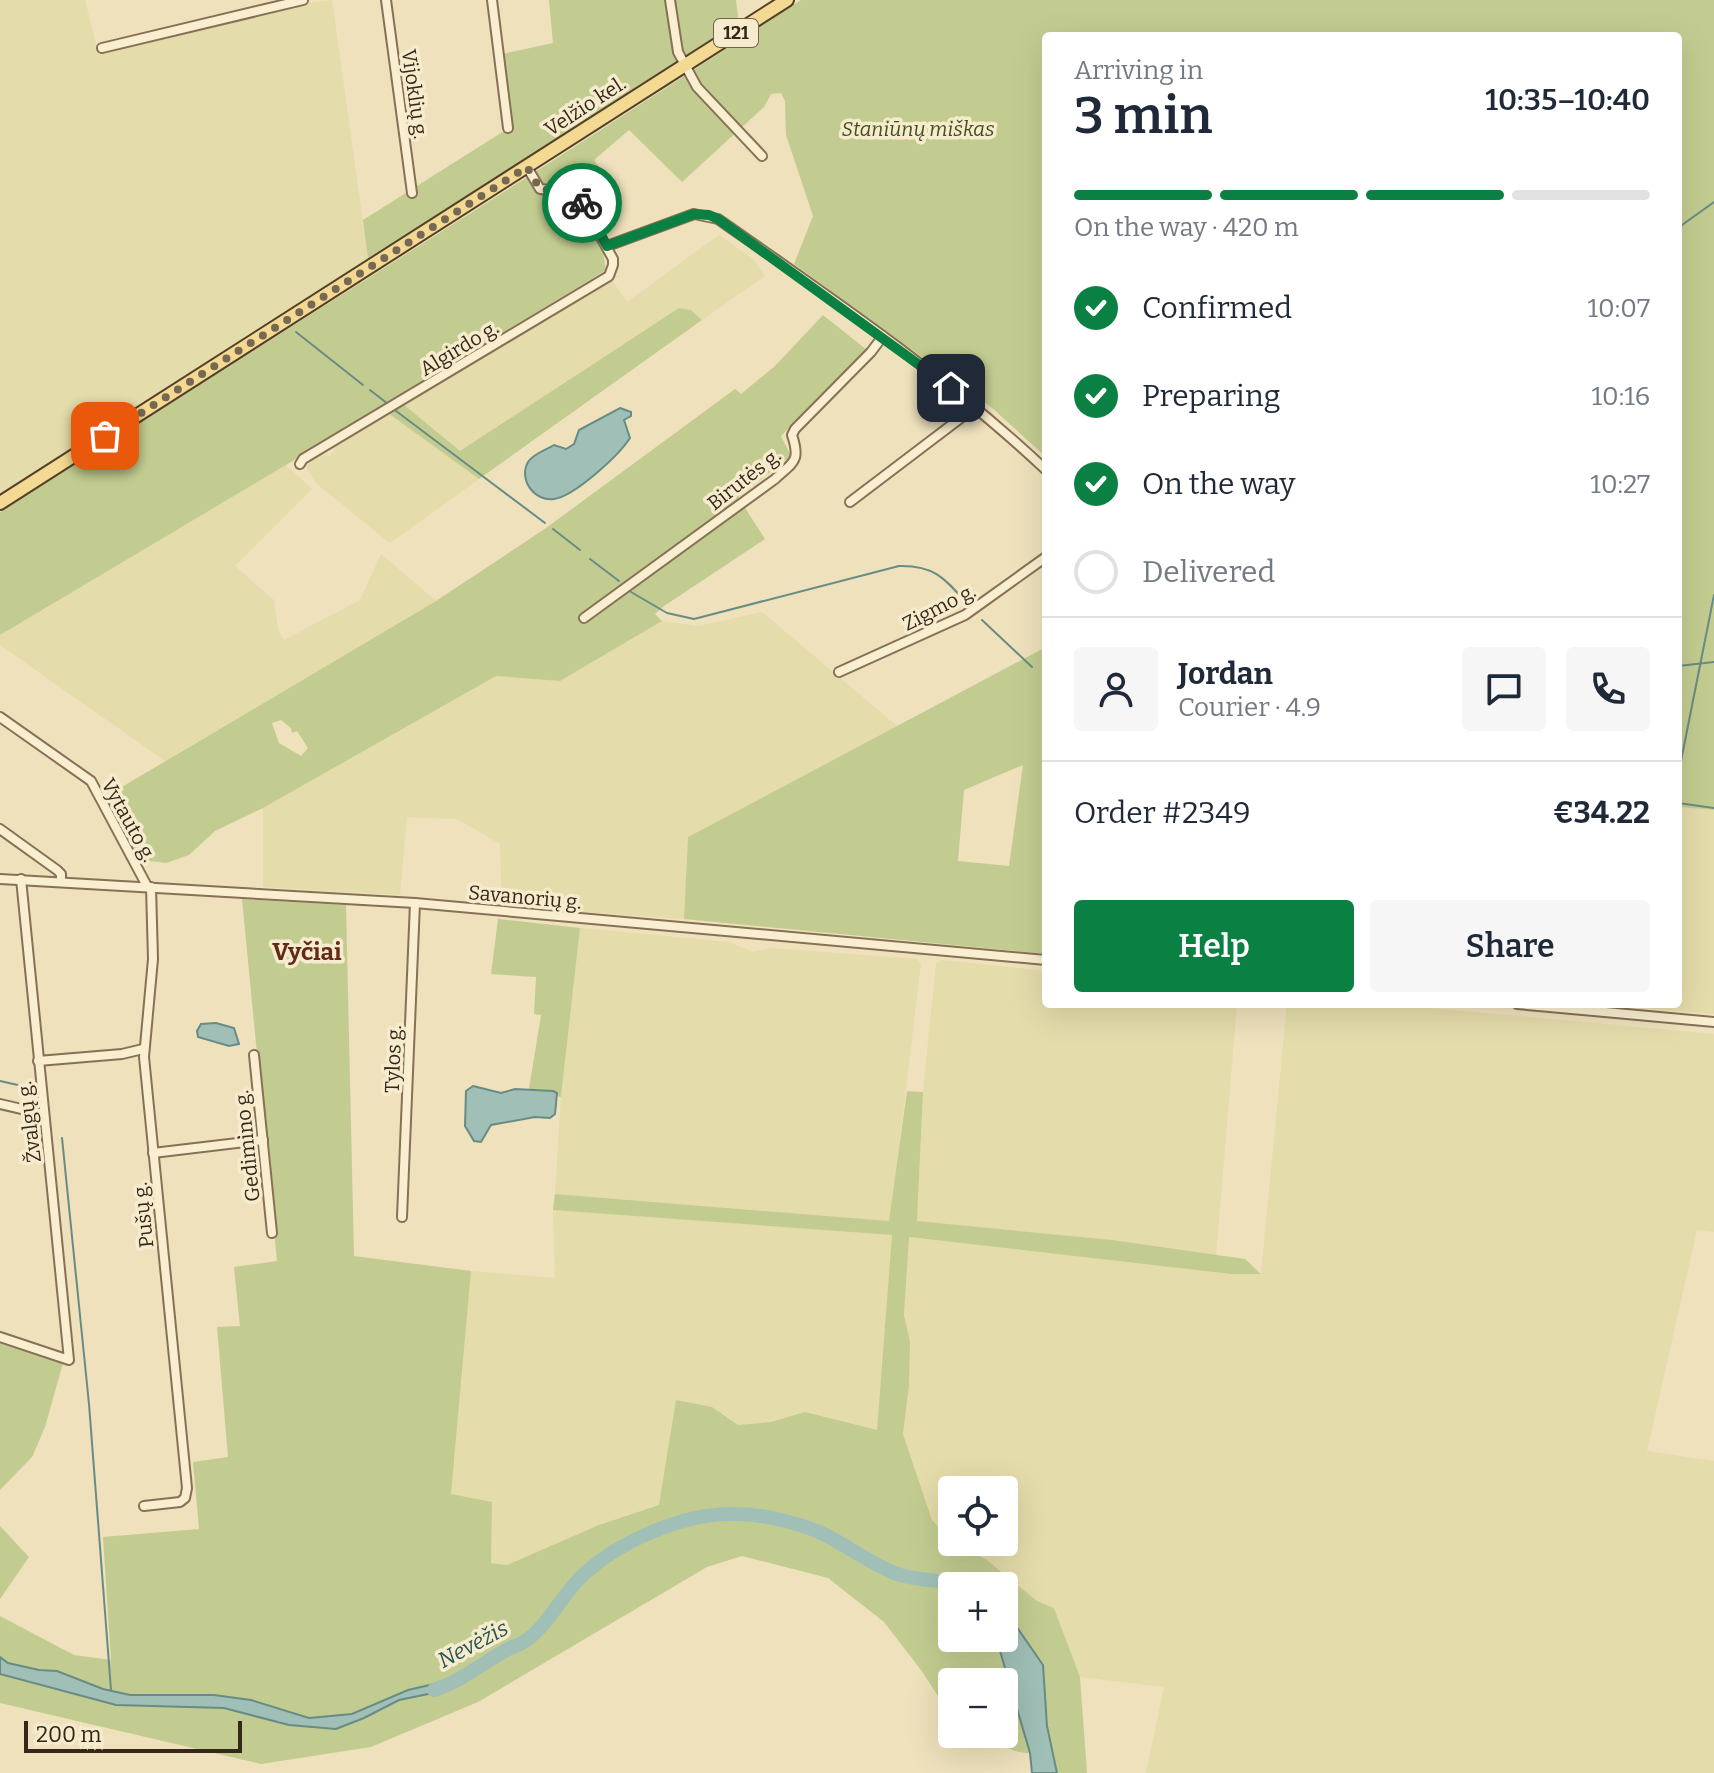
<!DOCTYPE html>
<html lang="en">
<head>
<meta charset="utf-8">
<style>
  body { margin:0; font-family:Bitter,serif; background:#f6f6f7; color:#1f2937; height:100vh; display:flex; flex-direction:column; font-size:30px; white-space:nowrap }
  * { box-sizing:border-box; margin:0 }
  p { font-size:26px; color:#747a83 }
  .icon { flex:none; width:44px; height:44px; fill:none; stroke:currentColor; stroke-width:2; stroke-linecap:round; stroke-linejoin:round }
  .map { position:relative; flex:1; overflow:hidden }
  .side { position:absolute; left:1042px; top:32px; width:640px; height:976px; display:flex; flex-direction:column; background:#fff; border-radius:8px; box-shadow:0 8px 32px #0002 }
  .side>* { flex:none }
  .tools { position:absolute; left:938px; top:1476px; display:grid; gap:16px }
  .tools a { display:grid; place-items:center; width:80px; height:80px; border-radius:8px; background:#fff; box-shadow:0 8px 32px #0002; font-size:40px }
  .scale { position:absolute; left:24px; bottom:20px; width:218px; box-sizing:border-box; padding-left:8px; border:4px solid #35281b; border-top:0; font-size:22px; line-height:28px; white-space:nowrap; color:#35281b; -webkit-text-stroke:6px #f6ebcc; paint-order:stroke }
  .pin { position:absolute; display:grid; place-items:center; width:68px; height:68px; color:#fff; margin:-34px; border-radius:16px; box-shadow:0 4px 12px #0006 }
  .courier { position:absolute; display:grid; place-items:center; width:80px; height:80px; margin:-40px; border:6px solid #0b8043; border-radius:50%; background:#fff; color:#222; box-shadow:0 2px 10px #0007 }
  .headline em { font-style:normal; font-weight:600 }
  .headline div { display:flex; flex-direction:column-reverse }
  .headline { display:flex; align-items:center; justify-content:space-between; height:136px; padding:0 32px }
  h1 { font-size:52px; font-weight:600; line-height:60px }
  .bar { display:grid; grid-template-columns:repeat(4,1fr); gap:12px 8px; align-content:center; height:96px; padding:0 32px }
  .bar i { height:10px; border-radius:6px; background:#e0e1e3 }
  .bar .current { background:#0b8043 }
  .bar p { grid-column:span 4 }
  .line { display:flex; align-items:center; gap:20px; padding:0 32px; border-top:2px solid #e0e1e3 }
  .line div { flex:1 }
  .round { display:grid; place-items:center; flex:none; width:84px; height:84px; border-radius:8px; background:#f6f6f7 }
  ol { padding:0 32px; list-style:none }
  li { display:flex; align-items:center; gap:24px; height:88px }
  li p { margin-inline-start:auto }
  li .icon { padding:8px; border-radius:50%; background:#0b8043; color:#fff; stroke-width:4 }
  li:last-child { color:#747a83 }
  li i { width:44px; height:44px; border:4px solid #e0e1e3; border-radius:50% }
  .action { display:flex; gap:16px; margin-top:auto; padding:16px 32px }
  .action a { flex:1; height:92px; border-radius:8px; background:#0b8043; color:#fff; font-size:32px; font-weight:600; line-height:92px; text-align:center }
  .action a+a { background:#f6f6f7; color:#1f2937 }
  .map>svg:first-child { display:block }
</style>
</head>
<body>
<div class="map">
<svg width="1714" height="1773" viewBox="0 0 1714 1773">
  <rect width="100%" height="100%" fill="#eee1bc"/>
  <g fill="#e4dcaa">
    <path d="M 0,0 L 85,0 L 98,52 L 289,5 L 332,0 L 368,258 L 0,495 Z"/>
    <path d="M 719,235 L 753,259 L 765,276 L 702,320 L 691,310 L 679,308 L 459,452 L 403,404 L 612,280 L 627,302 Z"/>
    <path d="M 388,413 L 479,479 L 390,543 L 317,484 L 306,467 L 313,456 L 320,454 L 330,456 L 337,445 Z"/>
    <path d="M 286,465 L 312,489 L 235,566 L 274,600 L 278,629 L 284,640 L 360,600 L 381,554 L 436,601 L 165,761 L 0,645 L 0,635 Z"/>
    <path d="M 762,612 L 897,726 L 688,837 L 684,919 L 502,906 L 500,844 L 457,819 L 407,817 L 400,895 L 263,887 L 263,808 L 496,676 L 560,681 L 662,621 L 699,626 Z"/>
    <path d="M 1678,807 L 1714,810 L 1714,1014 L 1600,1004 L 1678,1004 Z"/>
    <path d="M 580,928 L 730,942 L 752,952 L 771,948 L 917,959 L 921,964 L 890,1221 L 555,1194 L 561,1097 Z"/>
    <path d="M 942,960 L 1046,971 L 1046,1004 L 1237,1004 L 1216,1256 L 1112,1240 L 917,1221 L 923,1092 L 936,964 Z"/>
    <path d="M 1287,1004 L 1387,1004 L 1714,1034 L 1714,1232 L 1697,1230 L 1647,1451 L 1714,1461 L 1714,1773 L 1146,1773 L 1164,1687 L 1080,1677 L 1054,1608 L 1037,1601 L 987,1560 L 955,1542 L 1004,1542 L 1004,1490 L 952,1490 L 952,1539 L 932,1520 L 903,1434 L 909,1386 L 910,1342 L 904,1315 L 909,1237 L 1231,1274 L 1261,1274 Z"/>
    <path d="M 553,1210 L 892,1235 L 877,1431 L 805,1412 L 771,1422 L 738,1425 L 712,1407 L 659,1505 L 599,1525 L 507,1565 L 490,1562 L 451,1494 L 471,1271 L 555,1278 Z"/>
  </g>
  <g fill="#c3cc90" fill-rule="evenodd">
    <path d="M 549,0 L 736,0 L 739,24 L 368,258 L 363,220 L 512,126 L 502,54 L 553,43 Z"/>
    <path d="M 801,0 L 1714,0 L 1714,810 L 1678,807 L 1678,36 L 1046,36 L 1046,457 L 991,407 L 794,264 L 813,216 L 786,135 L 785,101 L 781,93 L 771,94 L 764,107 L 682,182 L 629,130 L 594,160 L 621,204 L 587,226 L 603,252 L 606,270 L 286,465 L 0,635 L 0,512 C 267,341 536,174 801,0 Z"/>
    <path d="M 679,308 L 691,310 L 702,320 L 479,479 L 388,413 L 403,404 L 460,451 Z"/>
    <path d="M 823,315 L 867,350 L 781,436 L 791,456 L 738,497 L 765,539 L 664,606 L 655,614 L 662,621 L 560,681 L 496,676 L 263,808 L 215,831 L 189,855 L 166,863 L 135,859 L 104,800 L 110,794 L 436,601 L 546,528 L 735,389 L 741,394 L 775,366 ZM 281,720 L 291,728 L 292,733 L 297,731 L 308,748 L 301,756 L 279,743 L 272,723 Z"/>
    <path d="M 1046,647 L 1046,954 L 684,919 L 688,837 ZM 1023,765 L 1009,866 L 958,861 L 964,790 Z"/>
    <path d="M 242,899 L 346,905 L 354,1256 L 471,1271 L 451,1494 L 492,1502 L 491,1563 L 507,1565 L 599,1525 L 659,1505 L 676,1400 L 712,1407 L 738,1425 L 771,1422 L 805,1412 L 877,1430 L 892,1235 L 553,1210 L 555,1194 L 889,1221 L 907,1091 L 923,1092 L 917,1221 L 1112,1240 L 1245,1259 L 1261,1274 L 1231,1274 L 909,1237 L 904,1315 L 910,1342 L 909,1386 L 903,1434 L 932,1520 L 952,1542 L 987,1560 L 1037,1601 L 1054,1608 L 1080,1677 L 1087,1773 L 1057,1773 L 1047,1726 L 1007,1614 L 1004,1629 L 1004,1586 L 952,1586 L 952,1638 L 1002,1638 L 1000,1651 L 1030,1753 C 1015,1753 1002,1748 995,1734 L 1004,1734 L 1004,1682 L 952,1682 L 952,1712 L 947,1710 L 921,1670 L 884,1622 L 828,1578 L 742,1556 L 707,1567 L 478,1702 L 371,1747 L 261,1764 L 0,1703 L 0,1674 L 116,1705 L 224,1708 L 289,1725 L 364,1718 L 399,1700 L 443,1691 L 458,1680 L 408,1690 L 352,1714 L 309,1718 L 251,1700 L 214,1695 L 130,1695 L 103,1689 L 57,1671 L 39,1670 L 8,1663 L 0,1657 L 0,1616 L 74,1655 L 111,1660 L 103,1537 L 199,1529 L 193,1462 L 228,1457 L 217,1327 L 240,1326 L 234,1267 L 277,1261 Z"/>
    <path d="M 498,919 L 580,928 L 561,1097 L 529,1089 L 541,1015 L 534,1014 L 536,977 L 491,974 Z"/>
    <path d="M 0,1342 L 63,1363 L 45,1427 L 32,1457 L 0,1490 Z"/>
    <path d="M 0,1526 L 29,1557 L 0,1599 Z"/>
  </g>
  <g fill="#a0bfb7" stroke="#688c85" stroke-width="2">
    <path d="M 620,408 L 631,412 L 631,416 L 624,420 L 630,438 C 619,455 575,496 554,499 C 535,502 518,480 528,462 C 533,454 546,450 554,445 L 566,449 L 574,444 L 579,430 Z"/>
    <path d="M 216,1023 L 234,1028 L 239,1044 L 229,1046 L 198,1037 L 197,1031 L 201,1024 Z"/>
    <path d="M 473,1086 L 501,1093 L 515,1089 L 553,1091 L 557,1093 L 555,1114 L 550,1118 L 535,1117 L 491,1125 L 481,1142 L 474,1141 L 465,1126 L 466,1091 Z"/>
    <path d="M 1007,1613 L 1043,1665 L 1047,1726 L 1057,1773 L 1032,1773 L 1030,1753 L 1000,1651 Z"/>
    <path d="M 0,1657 L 8,1663 L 39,1670 L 57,1671 L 103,1689 L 130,1695 L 214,1695 L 251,1700 L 309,1718 L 352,1714 L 408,1690 L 460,1678 L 443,1691 L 399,1700 L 364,1718 L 336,1729 L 289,1725 L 224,1708 L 116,1705 L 0,1674 Z"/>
  </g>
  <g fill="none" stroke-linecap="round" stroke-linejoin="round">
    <g stroke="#688c85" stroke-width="2">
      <path d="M 1678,233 L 1682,225 L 1714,202"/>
      <path d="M 296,332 L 363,385"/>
      <path d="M 370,390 L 388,404"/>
      <path d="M 396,411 L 545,523"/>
      <path d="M 553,529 L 580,550"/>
      <path d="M 590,559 L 619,581"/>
      <path d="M 631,592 L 667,613 L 694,619 L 899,566 C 936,565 946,580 969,606"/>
      <path d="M 982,620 L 1032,667"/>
      <path d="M 1678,666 L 1714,662"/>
      <path d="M 1678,776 L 1714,595"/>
      <path d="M 1678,803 L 1714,808"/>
      <path d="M 0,1081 L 31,1088"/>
      <path d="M 62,1138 L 89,1404 L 111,1690"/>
    </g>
    <path stroke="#a0bfb7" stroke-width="14" d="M 434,1690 C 464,1680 482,1663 508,1649 C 514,1646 520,1645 525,1641 C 548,1626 561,1596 581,1577 C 617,1542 685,1512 736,1514 C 762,1514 795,1522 819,1532 C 846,1544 873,1566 900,1575 C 924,1582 947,1580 971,1586"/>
    <g stroke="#867156" stroke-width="12">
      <g id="street">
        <path d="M 386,0 L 412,193"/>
        <path d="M 492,0 L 508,128"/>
        <path d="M 670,0 L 678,52 L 697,87 L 762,156"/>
        <path d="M 102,48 L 303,0"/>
        <path d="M 607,246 L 694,214 L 718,219 C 831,298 946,376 1046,470"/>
        <path d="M 300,464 L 303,459 L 609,276 L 613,265 L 613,259 L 579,198 L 571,192 L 540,189 L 527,167"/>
        <path d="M 850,502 L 966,414 L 974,405"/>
        <path d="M 584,618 L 775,479 C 793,462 801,462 792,435 L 795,429 L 871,352 L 883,336"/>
        <path d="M 839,672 L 965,615 L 1046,557"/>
        <path d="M 0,717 L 91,781 L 147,886"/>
        <path d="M 0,829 L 57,870 L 61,874 L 61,882"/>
        <path d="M 0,879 L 415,903 L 1046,960"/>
        <path d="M 1517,1004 L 1714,1022"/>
        <path d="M 254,1055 L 272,1233"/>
        <path d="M 38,1061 L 122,1054 L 143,1049"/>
        <path d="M 0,1104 L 43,1114"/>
        <path d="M 153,1153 L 263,1140"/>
        <path d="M 402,1217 L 415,903"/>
        <path d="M 0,1337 L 69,1360 L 21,879"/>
        <path d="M 144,1506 L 180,1502 L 185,1498 L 187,1488 L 144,1057 L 153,959 L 151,887"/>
      </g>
    </g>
    <g stroke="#533f2a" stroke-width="16">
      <path id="primary" d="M 0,503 L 787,0"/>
    </g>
    <use href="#street" stroke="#f9eecf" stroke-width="8"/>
    <use href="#primary" stroke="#f3d992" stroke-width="12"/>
  </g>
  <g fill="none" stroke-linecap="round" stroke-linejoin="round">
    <path stroke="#766953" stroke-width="8" stroke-dasharray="0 14.4" d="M 105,436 L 527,167 L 540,189 L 571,192 L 582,203"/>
    <path stroke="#0b8043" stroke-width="10" d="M 582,203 L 607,246 L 694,214 L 709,215 L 718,219 L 951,388"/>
  </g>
  <g text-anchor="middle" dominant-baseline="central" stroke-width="7" stroke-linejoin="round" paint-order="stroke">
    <rect fill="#f6ebcc" stroke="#6f6250" stroke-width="2" x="714" y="19" width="44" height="28" rx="6"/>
    <g font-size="18" font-weight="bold" fill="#35281b">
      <text x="736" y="33">121</text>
    </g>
    <g font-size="20" fill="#35281b" stroke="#f6ebcc">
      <text transform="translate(415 94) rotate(82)">Vijoklių g.</text>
      <text transform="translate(585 106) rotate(-33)">Velžio kel.</text>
      <text transform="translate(459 348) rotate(-31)">Algirdo g.</text>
      <text transform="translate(744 479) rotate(-38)">Birutės g.</text>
      <text transform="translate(939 607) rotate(-27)">Zigmo g.</text>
      <text transform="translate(129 820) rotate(61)">Vytauto g.</text>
      <text transform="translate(525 897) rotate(5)">Savanorių g.</text>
      <text transform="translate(393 1059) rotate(-88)">Tylos g.</text>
      <text transform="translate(29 1122) rotate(-97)">Žvalgų g.</text>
      <text transform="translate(247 1146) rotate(-96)">Gedimino g.</text>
      <text transform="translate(143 1215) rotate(-96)">Pušų g.</text>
    </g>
    <g font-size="20" font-style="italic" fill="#435121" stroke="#f6ebcc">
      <text x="918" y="129">Staniūnų miškas</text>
    </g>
    <g font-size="22" font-style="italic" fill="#295554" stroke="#f6ebcc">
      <text transform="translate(473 1644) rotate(-28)">Nevėžis</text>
    </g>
    <g font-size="24" font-weight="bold" fill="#622b19" stroke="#f6ebcc">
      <text x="307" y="952">Vyčiai</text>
    </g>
  </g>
</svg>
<div class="tools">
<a><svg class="icon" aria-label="locate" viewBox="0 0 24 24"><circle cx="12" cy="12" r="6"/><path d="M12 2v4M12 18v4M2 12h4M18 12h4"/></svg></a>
<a>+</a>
<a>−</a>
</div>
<div class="scale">200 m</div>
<div class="pin" style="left:105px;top:436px;background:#ea580c"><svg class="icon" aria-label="bag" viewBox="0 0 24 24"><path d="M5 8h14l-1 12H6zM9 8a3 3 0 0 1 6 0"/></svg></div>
<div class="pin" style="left:951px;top:388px;background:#1f2937"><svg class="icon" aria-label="home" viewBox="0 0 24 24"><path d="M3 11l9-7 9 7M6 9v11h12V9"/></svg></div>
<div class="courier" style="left:582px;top:203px"><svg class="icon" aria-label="bike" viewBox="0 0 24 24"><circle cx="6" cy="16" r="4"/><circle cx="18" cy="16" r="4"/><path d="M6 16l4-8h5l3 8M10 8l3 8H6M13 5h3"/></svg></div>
<section class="side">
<div class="headline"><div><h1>3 min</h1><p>Arriving in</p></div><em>10:35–10:40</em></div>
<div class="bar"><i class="current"></i><i class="current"></i><i class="current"></i><i></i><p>On the way · 420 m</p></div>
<ol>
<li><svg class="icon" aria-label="check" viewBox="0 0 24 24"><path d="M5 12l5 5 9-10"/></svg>Confirmed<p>10:07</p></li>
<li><svg class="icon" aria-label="check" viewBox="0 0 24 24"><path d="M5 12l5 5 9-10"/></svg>Preparing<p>10:16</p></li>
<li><svg class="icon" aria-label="check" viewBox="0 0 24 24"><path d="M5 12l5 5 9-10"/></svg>On the way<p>10:27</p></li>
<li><i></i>Delivered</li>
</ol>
<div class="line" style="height:144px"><a class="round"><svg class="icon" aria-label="person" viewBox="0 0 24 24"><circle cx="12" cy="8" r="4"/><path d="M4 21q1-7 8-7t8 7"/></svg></a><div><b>Jordan</b><p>Courier · 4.9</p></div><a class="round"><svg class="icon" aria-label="chat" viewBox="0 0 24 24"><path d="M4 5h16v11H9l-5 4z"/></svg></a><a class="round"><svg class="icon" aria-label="phone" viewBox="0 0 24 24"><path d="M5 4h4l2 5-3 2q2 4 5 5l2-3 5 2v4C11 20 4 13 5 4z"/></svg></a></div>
<div class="line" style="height:104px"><div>Order #2349</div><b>€34.22</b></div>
<div class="action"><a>Help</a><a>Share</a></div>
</section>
</div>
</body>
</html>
